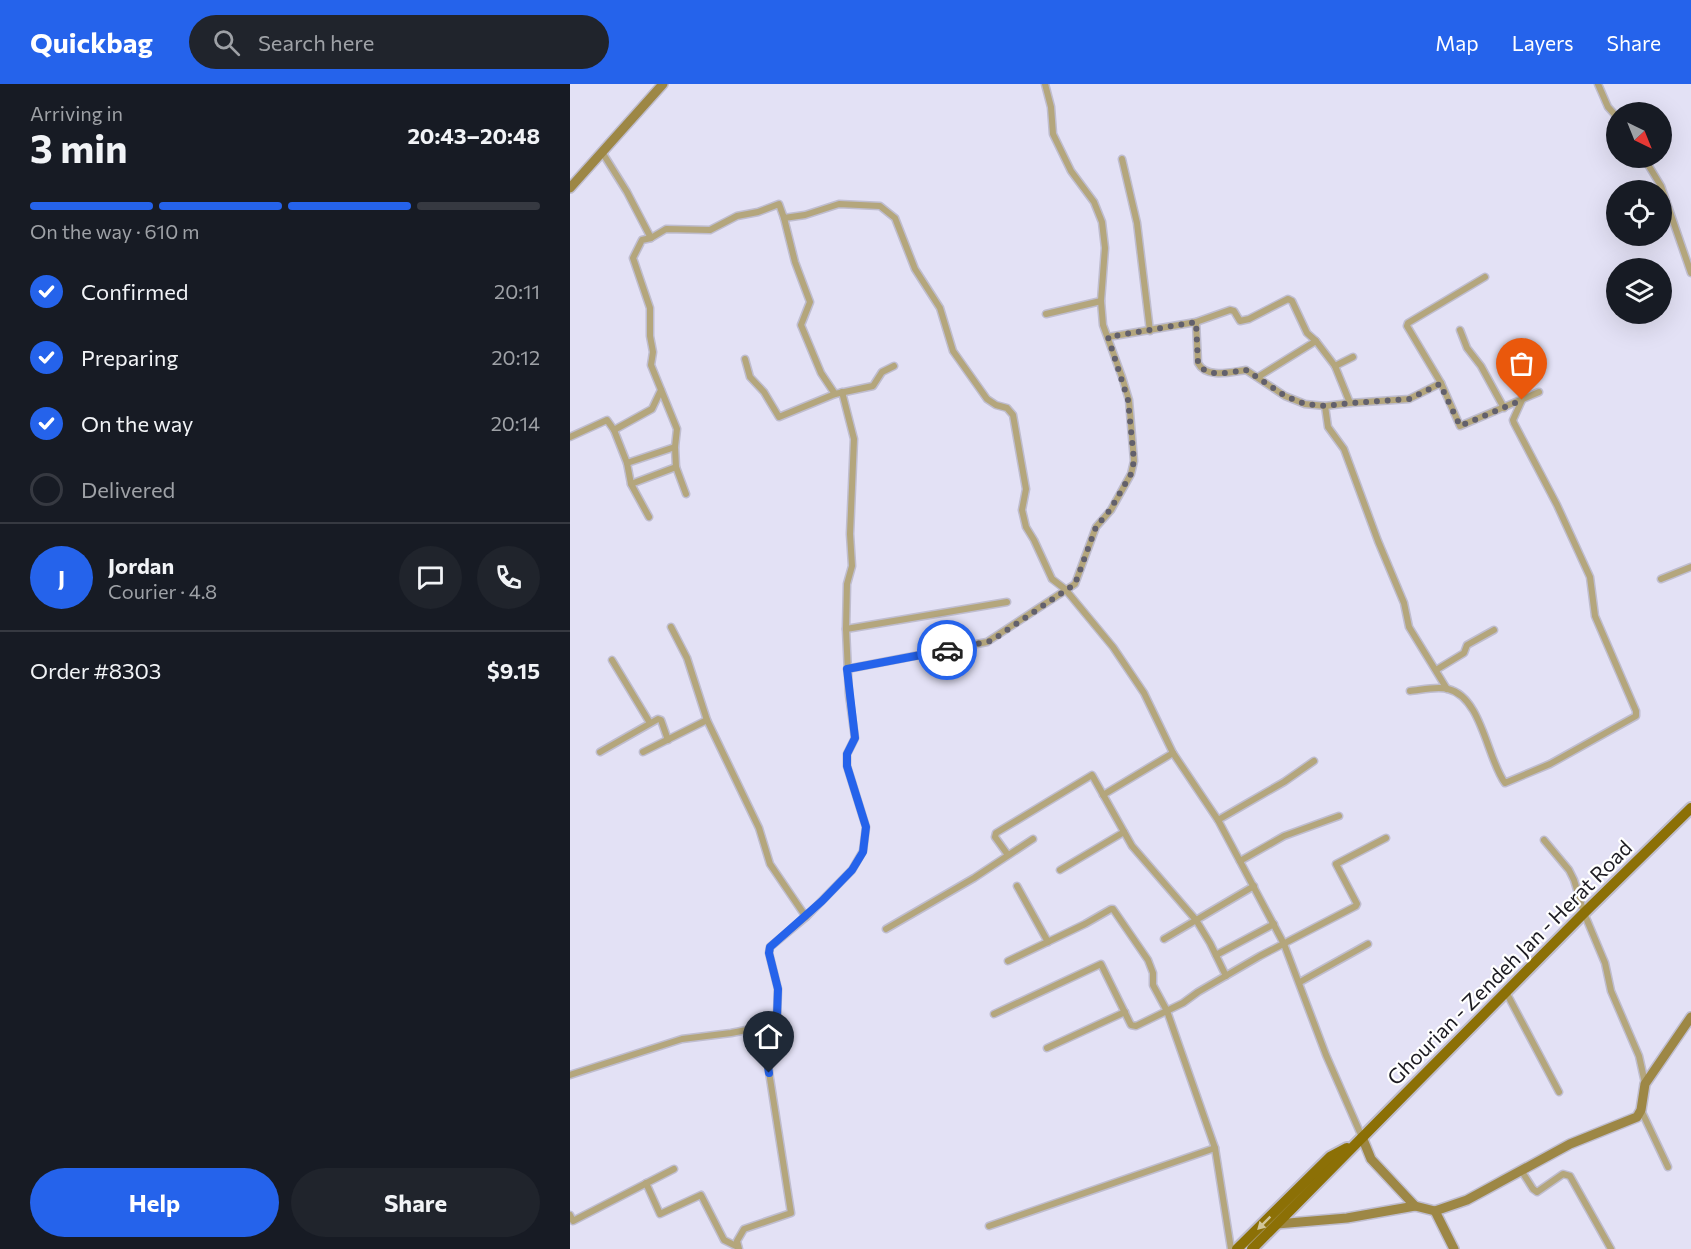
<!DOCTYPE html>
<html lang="en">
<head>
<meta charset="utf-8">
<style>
  body { margin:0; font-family:Commissioner,sans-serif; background:#20242c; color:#f1f3f6; height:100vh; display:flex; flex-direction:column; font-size:22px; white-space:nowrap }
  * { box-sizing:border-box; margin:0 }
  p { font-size:20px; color:#9ea1a6 }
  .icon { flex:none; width:33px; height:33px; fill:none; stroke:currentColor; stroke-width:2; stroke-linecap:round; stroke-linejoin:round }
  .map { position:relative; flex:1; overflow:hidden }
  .sheet { display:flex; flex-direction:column; background:#171b24; width:570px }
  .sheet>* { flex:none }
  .needle { width:39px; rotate:137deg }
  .controls { position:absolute; left:1036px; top:18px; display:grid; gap:12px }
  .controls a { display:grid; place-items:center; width:66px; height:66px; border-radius:50%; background:#171b24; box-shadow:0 6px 24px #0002; font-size:30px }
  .pin { position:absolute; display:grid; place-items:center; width:51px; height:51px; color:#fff; margin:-62px -26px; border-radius:50% 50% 50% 0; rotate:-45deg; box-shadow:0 0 6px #0007 }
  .pin .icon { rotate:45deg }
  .courier { position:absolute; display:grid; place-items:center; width:60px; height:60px; margin:-30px; border:4px solid #2563eb; border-radius:50%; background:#fff; color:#222; box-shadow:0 2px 8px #0007 }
  .summary em { font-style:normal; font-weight:700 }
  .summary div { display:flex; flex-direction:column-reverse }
  .summary { display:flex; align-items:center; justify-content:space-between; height:102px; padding:0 30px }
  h1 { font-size:39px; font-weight:700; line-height:45px }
  .bar { display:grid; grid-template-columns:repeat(4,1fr); gap:9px 6px; align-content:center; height:72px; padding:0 30px }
  .bar i { height:8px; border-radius:4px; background:#363941 }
  .bar .on { background:#2563eb }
  .bar p { grid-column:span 4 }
  .line { display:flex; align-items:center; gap:15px; padding:0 30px; border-top:2px solid #363941 }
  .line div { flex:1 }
  .round { display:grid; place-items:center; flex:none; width:63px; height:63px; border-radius:32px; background:#20242c }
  ol { padding:0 30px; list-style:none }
  li { display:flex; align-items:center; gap:18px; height:66px }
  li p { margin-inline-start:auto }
  li .icon { padding:6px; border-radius:50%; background:#2563eb; color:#fff; stroke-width:4 }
  li:last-child { color:#9ea1a6 }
  li i { width:33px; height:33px; border:3px solid #363941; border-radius:50% }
  .button { display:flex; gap:12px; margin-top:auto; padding:12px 30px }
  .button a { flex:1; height:69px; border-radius:36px; background:#2563eb; color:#fff; font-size:24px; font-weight:700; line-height:69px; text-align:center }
  .button a+a { background:#20242c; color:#f1f3f6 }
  header { display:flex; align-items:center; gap:36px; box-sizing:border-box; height:84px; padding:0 30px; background:#2563eb; color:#fff }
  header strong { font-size:28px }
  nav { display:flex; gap:33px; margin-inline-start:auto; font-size:21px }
  .search { width:420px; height:54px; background:#20242c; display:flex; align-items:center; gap:15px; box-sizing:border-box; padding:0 21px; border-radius:33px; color:#9ea1a6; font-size:22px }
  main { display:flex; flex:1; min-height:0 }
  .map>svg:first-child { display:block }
</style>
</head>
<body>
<header>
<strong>Quickbag</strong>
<div class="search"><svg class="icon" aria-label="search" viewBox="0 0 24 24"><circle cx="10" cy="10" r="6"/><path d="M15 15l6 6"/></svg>Search here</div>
<nav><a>Map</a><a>Layers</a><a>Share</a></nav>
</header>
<main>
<section class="sheet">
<div class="summary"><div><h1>3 min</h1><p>Arriving in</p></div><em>20:43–20:48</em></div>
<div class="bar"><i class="on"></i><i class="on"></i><i class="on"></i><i></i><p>On the way · 610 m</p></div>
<ol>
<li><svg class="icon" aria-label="check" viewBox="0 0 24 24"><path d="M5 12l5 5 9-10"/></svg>Confirmed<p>20:11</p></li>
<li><svg class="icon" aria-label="check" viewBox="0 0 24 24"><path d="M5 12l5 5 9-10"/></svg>Preparing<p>20:12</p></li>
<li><svg class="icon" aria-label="check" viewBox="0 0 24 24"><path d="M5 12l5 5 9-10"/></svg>On the way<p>20:14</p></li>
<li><i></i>Delivered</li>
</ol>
<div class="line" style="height:108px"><b class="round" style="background:#2563eb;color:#fff">J</b><div><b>Jordan</b><p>Courier · 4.8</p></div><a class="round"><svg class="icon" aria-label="chat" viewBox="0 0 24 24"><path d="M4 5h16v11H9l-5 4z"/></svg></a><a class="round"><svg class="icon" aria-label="phone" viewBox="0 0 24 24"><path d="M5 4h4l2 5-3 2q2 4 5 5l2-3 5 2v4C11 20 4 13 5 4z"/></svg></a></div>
<div class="line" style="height:78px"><div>Order #8303</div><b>$9.15</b></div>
<div class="button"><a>Help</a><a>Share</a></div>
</section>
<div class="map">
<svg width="1121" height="1165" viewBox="0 0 1121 1165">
  <rect width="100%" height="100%" fill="#e3e1f5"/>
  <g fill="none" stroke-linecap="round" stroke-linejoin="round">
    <g stroke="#bfbdcf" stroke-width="9">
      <g id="street">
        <path d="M 1028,0 L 1038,23 L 1047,33"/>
        <path d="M 32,68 L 57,108 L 81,154"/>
        <path d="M 1074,74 L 1091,102 L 1121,189"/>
        <path d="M 552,75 L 567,139 L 580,247"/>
        <path d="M 214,134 L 225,178 L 240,218 L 231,241 L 251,289 L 265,310"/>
        <path d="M 915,193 L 838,239 L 837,242 L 871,299 L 890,342 L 969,308"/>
        <path d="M 476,230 L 531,217"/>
        <path d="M 626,238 L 628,279 C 636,295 661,288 676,286 L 715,312 L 735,320 L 755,322 L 780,319 L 839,315 L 871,299"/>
        <path d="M 890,246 L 897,264 L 911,282 L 934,324"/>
        <path d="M 538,253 L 626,238 L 660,226 L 664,227 L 670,237 L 679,235 L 718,215 L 722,217 L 737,249 L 746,257 L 765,282 L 783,273"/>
        <path d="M 175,275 L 180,293 L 194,308 L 209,333 L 265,310 L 303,302 L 312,288 L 324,282"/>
        <path d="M 765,282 L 780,319"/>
        <path d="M 688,293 L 746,257"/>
        <path d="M 755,322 L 758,343 L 774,365 L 808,457 L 834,519 L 839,543 L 877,605"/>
        <path d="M 44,346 L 57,379 L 61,400 L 79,433"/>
        <path d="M 0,353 L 37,336 L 44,346 L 82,325 L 91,306"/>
        <path d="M 57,379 L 105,363"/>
        <path d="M 61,400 L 106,383"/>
        <path d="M 116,410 L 106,383 L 105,363 L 107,345 L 81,281 L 83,268 L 80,252 L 80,224 L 63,174 L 72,156 L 81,154 L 96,145 L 140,146 L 167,132 L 188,128 L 209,120 L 214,134 L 235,131 L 269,120 L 310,122 L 325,134 L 345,185 L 370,224 L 383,267 L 417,315 L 426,321 L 437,324 L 443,331 L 456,405 L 452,426 L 456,443 L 464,456 L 482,495 L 495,505 L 543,563 L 574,609 L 603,669 L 648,736 L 714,860 L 756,971 L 792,1053"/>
        <path d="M 1091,495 L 1121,483"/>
        <path d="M 101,543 L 117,574 L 137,636 L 189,744 L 200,780 L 236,833"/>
        <path d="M 276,545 L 437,518"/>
        <path d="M 42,576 L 80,639"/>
        <path d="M 277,585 L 417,558 L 505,500 L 526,443 L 541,426 L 561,390 L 564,377 L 559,316 L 552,293 L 533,241 L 531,217 L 535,164 L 532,138 L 524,118 L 501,87 L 483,50 L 481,23 L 475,0"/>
        <path d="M 866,586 L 894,569 L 897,561 L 924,546"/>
        <path d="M 840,607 C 851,606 867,602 878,605 C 912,613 917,675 935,699 L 980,680 L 1066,632 L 1066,627 L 1025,532 L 1020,493 L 987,421 L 944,339 L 943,336 L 952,316"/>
        <path d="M 30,668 L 88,635 L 91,636 L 98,656"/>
        <path d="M 73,668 L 137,636"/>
        <path d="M 533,711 L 603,669"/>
        <path d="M 648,736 L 714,698 L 744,677"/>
        <path d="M 974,756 L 999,786 L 1004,796 L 1014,829 L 1035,879 L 1041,907 L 1069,972 L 1075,999"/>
        <path d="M 438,771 L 425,753 L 426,749 L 522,691 L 562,762 L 626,836 L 640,859 L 656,892"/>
        <path d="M 670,777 L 714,752 L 769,732"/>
        <path d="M 490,786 L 554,748"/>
        <path d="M 447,802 L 478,858"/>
        <path d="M 316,845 L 404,794 L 463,755"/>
        <path d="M 594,855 L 684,802"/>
        <path d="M 646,871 L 704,840"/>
        <path d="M 438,877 L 515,840 L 541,825 L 543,825 L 578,876 L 583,889 L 583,901 L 597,927 L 645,1064 L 661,1165"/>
        <path d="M 730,898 L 798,860"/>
        <path d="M 936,908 L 989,1008"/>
        <path d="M 424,930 L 531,880 L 561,941 L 566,942 L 613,919 L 628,908 L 690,872 L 786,822 L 787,820 L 766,780 L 816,754"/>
        <path d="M 477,964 L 555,928"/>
        <path d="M 0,991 L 112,955 L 161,949 L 192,943 L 207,932 L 208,905 L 199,869 L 200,863 L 236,833 L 282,786 L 293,767 L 296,743 L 277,682 L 277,670 L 285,654 L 279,611 L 276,545 L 277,500 L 282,482 L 280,450 L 284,355 L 272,308"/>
        <path d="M 1071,1026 L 1098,1083"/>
        <path d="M 951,1086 L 963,1105 L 967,1108 L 993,1090 L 1000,1092 L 1041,1165"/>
        <path d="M 76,1099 L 90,1130 L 131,1111 L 154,1156 L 168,1163"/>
        <path d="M 0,1131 L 3,1137 L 104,1085"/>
        <path d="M 419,1142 L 645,1064"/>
        <path d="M 169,1165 L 167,1157 L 174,1145 L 221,1129 L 192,943"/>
      </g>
    </g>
    <g stroke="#bfbdcf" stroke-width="12">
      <g id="secondary">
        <path d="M 0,104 L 93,0"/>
        <path d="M 792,1053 L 801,1075 L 845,1122 L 865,1127 L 884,1165"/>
        <path d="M 865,1127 L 897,1116 L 1000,1060 L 1067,1033 L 1071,1026 L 1075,1000 L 1121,933"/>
        <path d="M 707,1140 L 777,1134 L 845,1122"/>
      </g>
    </g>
    <g stroke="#bfbdcf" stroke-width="14">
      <g id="primary">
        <path d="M 667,1165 L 760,1073 L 777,1064"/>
        <path d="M 682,1165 L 1014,829 L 1121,724"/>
      </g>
    </g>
    <use href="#street" stroke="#b4a67c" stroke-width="6"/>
    <use href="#secondary" stroke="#9d8745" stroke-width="9"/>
    <use href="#primary" stroke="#8c7006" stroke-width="10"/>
  </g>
  <defs><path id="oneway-solid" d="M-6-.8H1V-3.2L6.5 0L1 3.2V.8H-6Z" transform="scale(1.5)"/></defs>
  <use fill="#d1c69b" href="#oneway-solid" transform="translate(694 1139) rotate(135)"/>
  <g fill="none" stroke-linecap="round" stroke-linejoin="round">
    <path stroke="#62606c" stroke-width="6" stroke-dasharray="0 10.8" d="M 377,566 L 421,557 L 505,500 L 526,443 L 540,426 L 561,390 L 564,377 L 558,316 L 538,253 L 626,238 L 628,279 C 636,295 661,288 676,286 L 715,312 L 735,320 L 755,322 L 780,319 L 839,315 L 870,300 L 890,342 L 952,316"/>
    <path stroke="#2563eb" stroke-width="8" d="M 199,989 L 192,943 L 207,932 L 208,905 L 199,869 L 200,863 L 252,817 L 282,786 L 293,768 L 296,743 L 277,682 L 277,670 L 285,654 L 277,585 L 377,566"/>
  </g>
  <g text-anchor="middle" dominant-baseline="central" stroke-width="4.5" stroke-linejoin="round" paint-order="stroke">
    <g font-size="21" fill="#1c1b22" stroke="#fff">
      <text transform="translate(939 878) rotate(-45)">Ghourian - Zendeh Jan - Herat Road</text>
    </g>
  </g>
</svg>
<div class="controls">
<a><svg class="needle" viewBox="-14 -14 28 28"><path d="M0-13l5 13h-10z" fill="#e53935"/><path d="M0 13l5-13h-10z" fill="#9ea1a6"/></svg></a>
<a><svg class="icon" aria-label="locate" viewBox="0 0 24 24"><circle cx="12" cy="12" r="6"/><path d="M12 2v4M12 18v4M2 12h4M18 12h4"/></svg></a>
<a><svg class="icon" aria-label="layers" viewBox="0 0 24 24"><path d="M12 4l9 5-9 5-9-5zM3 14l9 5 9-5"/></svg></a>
</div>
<div class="pin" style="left:952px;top:316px;background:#ea580c"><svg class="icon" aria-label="bag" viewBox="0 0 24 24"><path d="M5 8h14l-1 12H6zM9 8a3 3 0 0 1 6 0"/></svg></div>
<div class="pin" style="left:199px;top:989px;background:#1f2937"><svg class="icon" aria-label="home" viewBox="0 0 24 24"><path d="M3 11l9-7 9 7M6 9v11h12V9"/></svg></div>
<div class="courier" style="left:377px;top:566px"><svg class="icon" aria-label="car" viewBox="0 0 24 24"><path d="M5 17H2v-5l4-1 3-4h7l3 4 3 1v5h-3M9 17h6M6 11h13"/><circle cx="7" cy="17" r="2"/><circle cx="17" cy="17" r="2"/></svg></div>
</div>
</main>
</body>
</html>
